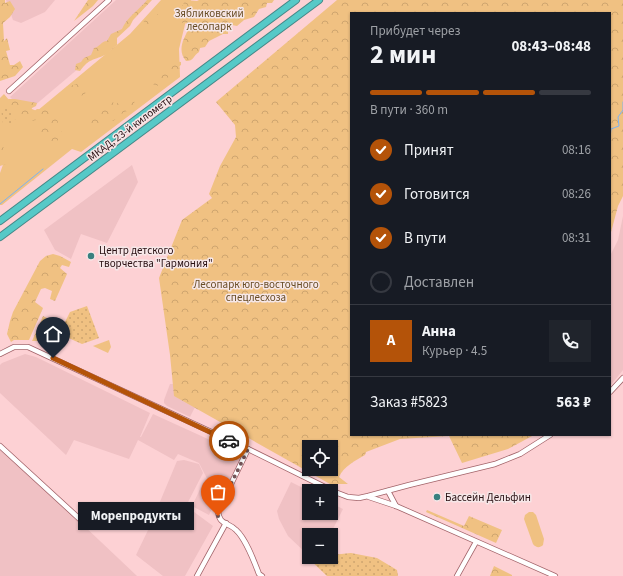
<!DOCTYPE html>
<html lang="ru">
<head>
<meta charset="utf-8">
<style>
  body { margin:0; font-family:"Source Sans 3",sans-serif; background:#20242c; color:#f1f3f6; height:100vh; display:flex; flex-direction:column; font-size:15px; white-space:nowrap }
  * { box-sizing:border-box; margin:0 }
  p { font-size:13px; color:#9ea1a6 }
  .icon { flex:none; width:22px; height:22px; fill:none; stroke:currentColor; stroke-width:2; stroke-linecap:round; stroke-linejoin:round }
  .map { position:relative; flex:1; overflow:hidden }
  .drawer { position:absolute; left:350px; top:12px; width:261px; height:424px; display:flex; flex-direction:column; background:#171b24; border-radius:0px; box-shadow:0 1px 3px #0004 }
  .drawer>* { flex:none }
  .fabs { position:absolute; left:302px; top:440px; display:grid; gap:8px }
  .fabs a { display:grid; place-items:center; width:36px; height:36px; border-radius:0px; background:#171b24; box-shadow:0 1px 3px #0004; font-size:20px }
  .pin { position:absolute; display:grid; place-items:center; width:34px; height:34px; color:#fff; margin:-41px -17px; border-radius:50% 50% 50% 0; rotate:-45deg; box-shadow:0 0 4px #0007 }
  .pin .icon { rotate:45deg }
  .courier { position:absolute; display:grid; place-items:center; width:40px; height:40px; margin:-20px; border:3px solid #b45309; border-radius:50%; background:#fff; color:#222; box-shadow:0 1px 5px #0007 }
  .bubble { position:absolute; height:28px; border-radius:0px; background:#171b24; box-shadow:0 1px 3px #0004; font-size:13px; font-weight:700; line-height:28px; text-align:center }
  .overview em { font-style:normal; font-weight:700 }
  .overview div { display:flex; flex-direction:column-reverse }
  .overview { display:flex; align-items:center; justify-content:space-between; height:68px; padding:0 20px }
  h1 { font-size:26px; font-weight:700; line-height:30px }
  .bar { display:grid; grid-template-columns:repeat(4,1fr); gap:6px 4px; align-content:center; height:48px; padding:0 20px }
  .bar i { height:5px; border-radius:3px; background:#363941 }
  .bar .selected { background:#b45309 }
  .bar p { grid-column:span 4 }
  .line { display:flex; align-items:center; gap:10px; padding:0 20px; border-top:1px solid #363941 }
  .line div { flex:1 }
  .round { display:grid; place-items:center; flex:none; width:42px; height:42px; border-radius:0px; background:#20242c }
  ol { padding:0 20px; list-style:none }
  li { display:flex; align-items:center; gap:12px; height:44px }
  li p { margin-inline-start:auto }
  li .icon { padding:4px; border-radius:50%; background:#b45309; color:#fff; stroke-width:4 }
  li:last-child { color:#9ea1a6 }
  li i { width:22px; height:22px; border:2px solid #363941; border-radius:50% }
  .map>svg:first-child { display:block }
</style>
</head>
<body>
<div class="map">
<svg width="623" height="576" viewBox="0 0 623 576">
  <defs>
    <pattern id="forest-crowns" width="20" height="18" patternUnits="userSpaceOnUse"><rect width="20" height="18" fill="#f0c182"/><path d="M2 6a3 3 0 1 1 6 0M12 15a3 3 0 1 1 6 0" fill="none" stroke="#cea56f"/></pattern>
    <pattern id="park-dots" width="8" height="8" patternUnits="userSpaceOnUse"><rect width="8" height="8" fill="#f0c182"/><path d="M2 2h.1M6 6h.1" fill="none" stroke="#cea56f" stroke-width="1.8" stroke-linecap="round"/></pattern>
    <pattern id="garden-furrows" width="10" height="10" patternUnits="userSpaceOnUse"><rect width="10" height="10" fill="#f0c182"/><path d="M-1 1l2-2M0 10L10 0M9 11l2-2" fill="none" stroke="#cea56f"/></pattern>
  </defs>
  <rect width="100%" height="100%" fill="#fdd1d4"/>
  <g fill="#f0c1c4">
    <path d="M 6,0 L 55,0 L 45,12 L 21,23 L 13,20 Z"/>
    <path d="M 116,0 L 151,0 L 124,30 L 34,106 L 12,99 L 10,97 Z"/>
    <path d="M 132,165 L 138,182 L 107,243 L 81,234 L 71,259 L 55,250 L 44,230 Z"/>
    <path d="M 623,216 L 623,370 L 610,386 L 610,256 L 618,240 Z"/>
    <path d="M 25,354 L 36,357 L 150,413 L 140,437 L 141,437 L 153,414 L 243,455 L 221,498 L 216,496 L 199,463 L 178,454 L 174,460 L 138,440 L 129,459 L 74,440 L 66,455 L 0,393 L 0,365 L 2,363 Z"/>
    <path d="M 170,384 L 178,384 L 196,405 L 190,417 L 167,406 L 164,403 L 164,400 Z"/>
    <path d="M 0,450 L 81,523 L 137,576 L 0,576 Z"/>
    <path d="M 184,460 L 199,464 L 203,473 L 186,506 L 213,526 L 185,576 L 163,576 L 136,555 L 149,528 L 177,461 Z"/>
    <path d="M 291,482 L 309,491 L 309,513 L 331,513 L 331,503 L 343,509 L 330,535 L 309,535 L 309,554 L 307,554 L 288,536 L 279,519 L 277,511 Z"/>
    <path d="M 203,483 L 209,486 L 208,488 L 211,489 L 210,492 L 213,494 L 211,497 L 216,500 L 209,515 L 192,506 Z"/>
  </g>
  <g fill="#f0c182">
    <path d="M 161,0 L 191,0 L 179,49 L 180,77 L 81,152 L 72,149 L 2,205 L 0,205 L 0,173 L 4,162 L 0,145 L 0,98 L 4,94 L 9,100 L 37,111 L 130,34 Z"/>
    <path d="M 109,340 L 111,347 L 108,353 L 93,346 Z"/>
    <path d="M 529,512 L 533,512 L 536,515 L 544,539 L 543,545 C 540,548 536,548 533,544 L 524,519 L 525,515 Z"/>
  </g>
  <g fill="url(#forest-crowns)" fill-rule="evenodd">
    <path d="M 0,0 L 5,0 L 5,3 L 10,1 L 15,9 L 10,17 L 3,23 L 4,41 L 7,38 L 10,50 L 6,51 L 10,65 L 14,65 L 20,61 L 23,67 L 15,76 L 0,81 Z"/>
    <path d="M 88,0 L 98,0 L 93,6 L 74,21 Z"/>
    <path d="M 147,0 L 152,0 L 133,20 L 130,26 L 117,38 L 117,45 C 114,47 107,55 105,55 C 92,61 90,58 80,71 L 75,70 L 76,64 L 81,62 L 84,58 L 91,55 L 94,48 C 100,47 101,41 107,41 L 111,34 L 122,29 C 127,17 139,10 147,0 Z"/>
    <path d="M 185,0 L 197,1 L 199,0 L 274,0 L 272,3 L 267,3 L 266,7 L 259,9 L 254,17 L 244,20 L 237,26 L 232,25 L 232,29 L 228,30 L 228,34 L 223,34 L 209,41 L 205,47 L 200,48 L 199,52 C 193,56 194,61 186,61 C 176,49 185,37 190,26 L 189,24 L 179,22 L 178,20 L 179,8 L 183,5 Z"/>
    <path d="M 337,0 L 623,0 L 623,196 L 618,206 L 610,236 L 610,13 L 351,13 L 351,435 L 534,435 L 508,449 L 462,463 L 449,436 L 400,439 L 366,452 L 365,455 C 356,460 343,467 339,477 L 348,484 L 330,484 L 174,396 L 170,355 L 159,278 L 182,220 L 212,198 L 209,194 L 220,166 L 236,137 L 235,125 L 216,102 ZM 309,447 L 331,447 L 331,469 L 309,469 Z"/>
    <path d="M 157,14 L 160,16 C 158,20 156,20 153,23 C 149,27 149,30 144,33 L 142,27 L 144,21 Z"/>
    <path d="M 174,61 L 181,62 L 181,65 L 178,67 L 180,68 C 176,73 172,75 167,78 C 163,81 162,85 156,86 L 153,84 L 156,78 L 164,73 Z"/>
    <path d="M 77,84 L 86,86 L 87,88 L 85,94 L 81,96 L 81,95 L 82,89 L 80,88 L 66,90 L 66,87 Z"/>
    <path d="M 133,95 C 138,108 129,109 120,115 C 118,117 116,119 113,121 L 107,118 L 107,125 C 104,129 98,130 95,135 L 92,134 L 89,137 L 86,137 L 86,134 L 90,132 L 88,130 L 89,118 L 97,112 L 102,111 L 108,102 L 113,102 L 115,106 L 120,100 L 124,101 Z"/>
    <path d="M 9,99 L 15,99 L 37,103 L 36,106 L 32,108 L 28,120 L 22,121 L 10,118 L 5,108 L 3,108 L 0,113 L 0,123 L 0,100 L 2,101 Z"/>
    <path d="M 37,109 L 49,110 L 52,114 L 40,119 L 32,121 L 30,117 L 33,115 L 32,113 Z"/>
    <path d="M 52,116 L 57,117 L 58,123 L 63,123 L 64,125 C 61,129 62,135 58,140 C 56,142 53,145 51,147 L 40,137 L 38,131 L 43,120 Z"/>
    <path d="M 0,139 C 4,143 5,158 6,164 L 0,166 Z"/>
    <path d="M 53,254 L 60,256 L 71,262 L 69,267 L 62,265 L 60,268 L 67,274 L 55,301 L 50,299 L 52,291 L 45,288 L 41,289 L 35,302 L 43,308 L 29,340 L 14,340 L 11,342 L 7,334 L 10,321 L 13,312 L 40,261 L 46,256 Z"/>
    <path d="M 427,510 L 464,526 L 469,516 L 502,530 L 496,543 L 426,512 Z"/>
    <path d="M 494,566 L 512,575 L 512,576 L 490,576 Z"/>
  </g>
  <g fill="url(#park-dots)">
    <path d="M 11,108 L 12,123 L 3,124 L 1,109 Z"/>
    <path d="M 87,306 L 99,338 L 82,344 L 64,336 L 65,322 L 70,312 Z"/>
    <path d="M 351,553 L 377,558 L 397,570 L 398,576 L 327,576 L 307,557 L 331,557 L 331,555 Z"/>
  </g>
  <path fill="url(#garden-furrows)" d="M 43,316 L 47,318 L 44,325 L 57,332 L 41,341 L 32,341 L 37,330 L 40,331 L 42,327 L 39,326 Z"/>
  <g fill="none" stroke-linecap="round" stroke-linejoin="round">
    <g stroke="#7cb2f3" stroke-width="1">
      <path d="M 610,138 L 611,129 L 619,126 L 618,117 L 623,110 L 623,102"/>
      <path d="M 0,204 L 43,169"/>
    </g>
    <g stroke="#a26369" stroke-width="6">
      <g id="minor">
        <path d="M 9,91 L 109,0"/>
        <path d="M 0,354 L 14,347 L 28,347 L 248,449 L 335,492 L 348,497 L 359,498 L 368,496 L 409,485 L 495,464 L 520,454 L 550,435"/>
        <path d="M 610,392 L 623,378"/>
        <path d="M 0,446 L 84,523"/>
        <path d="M 248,449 L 218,511 C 219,525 228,522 236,530 C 246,539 254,561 259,574 L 262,576"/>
        <path d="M 388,491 L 396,506"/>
        <path d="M 369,497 L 396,506 L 555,576"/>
        <path d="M 197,576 L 226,523"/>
        <path d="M 457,576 L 476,542"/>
      </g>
    </g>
    <g stroke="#468888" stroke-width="8">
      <g id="highway">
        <path d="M 0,221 L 296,0"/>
        <path d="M 0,237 L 319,0"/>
      </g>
    </g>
    <use href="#minor" stroke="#fff" stroke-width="4.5"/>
    <use href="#highway" stroke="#56c9c7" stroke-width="6"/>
  </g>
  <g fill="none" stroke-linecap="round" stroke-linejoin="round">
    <path stroke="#735457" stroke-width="4" stroke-dasharray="0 7.2" d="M 218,516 L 218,511 L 248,449 L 229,441"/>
    <path stroke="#b45309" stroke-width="5" d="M 53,358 L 229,441"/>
  </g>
  <g fill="#38807f" stroke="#f6e7e8" stroke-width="1.5">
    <circle cx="91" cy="256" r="4"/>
    <circle cx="437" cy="497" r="4"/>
  </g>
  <g text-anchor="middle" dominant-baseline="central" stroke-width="3" stroke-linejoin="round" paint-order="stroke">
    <g font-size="11" fill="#694d25" stroke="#f6e7e8">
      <text x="209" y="13">Зябликовский<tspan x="209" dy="13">лесопарк</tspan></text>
      <text x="256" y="284">Лесопарк юго-восточного<tspan x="256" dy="13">спецлесхоза</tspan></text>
    </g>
    <g font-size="11" fill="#291013" stroke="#f6e7e8">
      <text transform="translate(130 128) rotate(-37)">МКАД, 23-й километр</text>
    </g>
    <g font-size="11" fill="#291013" stroke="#f6e7e8" text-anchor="start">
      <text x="99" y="250">Центр детского<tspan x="99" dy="13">творчества "Гармония"</tspan></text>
      <text x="445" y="497">Бассейн Дельфин</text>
    </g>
  </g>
</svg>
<div class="fabs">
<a><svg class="icon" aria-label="locate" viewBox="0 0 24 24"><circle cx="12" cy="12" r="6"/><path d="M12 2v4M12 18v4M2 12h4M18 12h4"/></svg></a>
<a>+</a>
<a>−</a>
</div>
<div class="pin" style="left:218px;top:516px;background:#ea580c"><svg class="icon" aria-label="bag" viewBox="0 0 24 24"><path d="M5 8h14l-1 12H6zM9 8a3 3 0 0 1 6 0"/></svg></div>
<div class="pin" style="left:53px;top:358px;background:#1f2937"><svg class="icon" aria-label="home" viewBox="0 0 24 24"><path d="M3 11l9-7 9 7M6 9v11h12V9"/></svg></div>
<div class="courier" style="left:229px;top:441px"><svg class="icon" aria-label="car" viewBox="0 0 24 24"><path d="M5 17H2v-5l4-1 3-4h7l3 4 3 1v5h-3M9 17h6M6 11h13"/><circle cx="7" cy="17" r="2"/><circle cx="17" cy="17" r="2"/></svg></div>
<div class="bubble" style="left:78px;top:502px;width:116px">Морепродукты</div>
<section class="drawer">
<div class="overview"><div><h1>2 мин</h1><p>Прибудет через</p></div><em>08:43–08:48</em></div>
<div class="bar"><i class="selected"></i><i class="selected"></i><i class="selected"></i><i></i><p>В пути · 360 m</p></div>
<ol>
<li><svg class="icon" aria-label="check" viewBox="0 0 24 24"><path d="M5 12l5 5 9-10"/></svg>Принят<p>08:16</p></li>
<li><svg class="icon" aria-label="check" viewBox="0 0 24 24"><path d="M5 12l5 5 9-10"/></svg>Готовится<p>08:26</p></li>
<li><svg class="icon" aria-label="check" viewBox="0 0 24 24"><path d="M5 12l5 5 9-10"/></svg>В пути<p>08:31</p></li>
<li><i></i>Доставлен</li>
</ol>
<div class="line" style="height:72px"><b class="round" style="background:#b45309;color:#fff">А</b><div><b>Анна</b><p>Курьер · 4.5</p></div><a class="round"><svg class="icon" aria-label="phone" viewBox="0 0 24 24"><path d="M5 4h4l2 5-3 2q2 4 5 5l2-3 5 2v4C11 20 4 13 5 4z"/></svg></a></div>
<div class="line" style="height:52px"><div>Заказ #5823</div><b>563 ₽</b></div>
</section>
</div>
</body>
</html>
